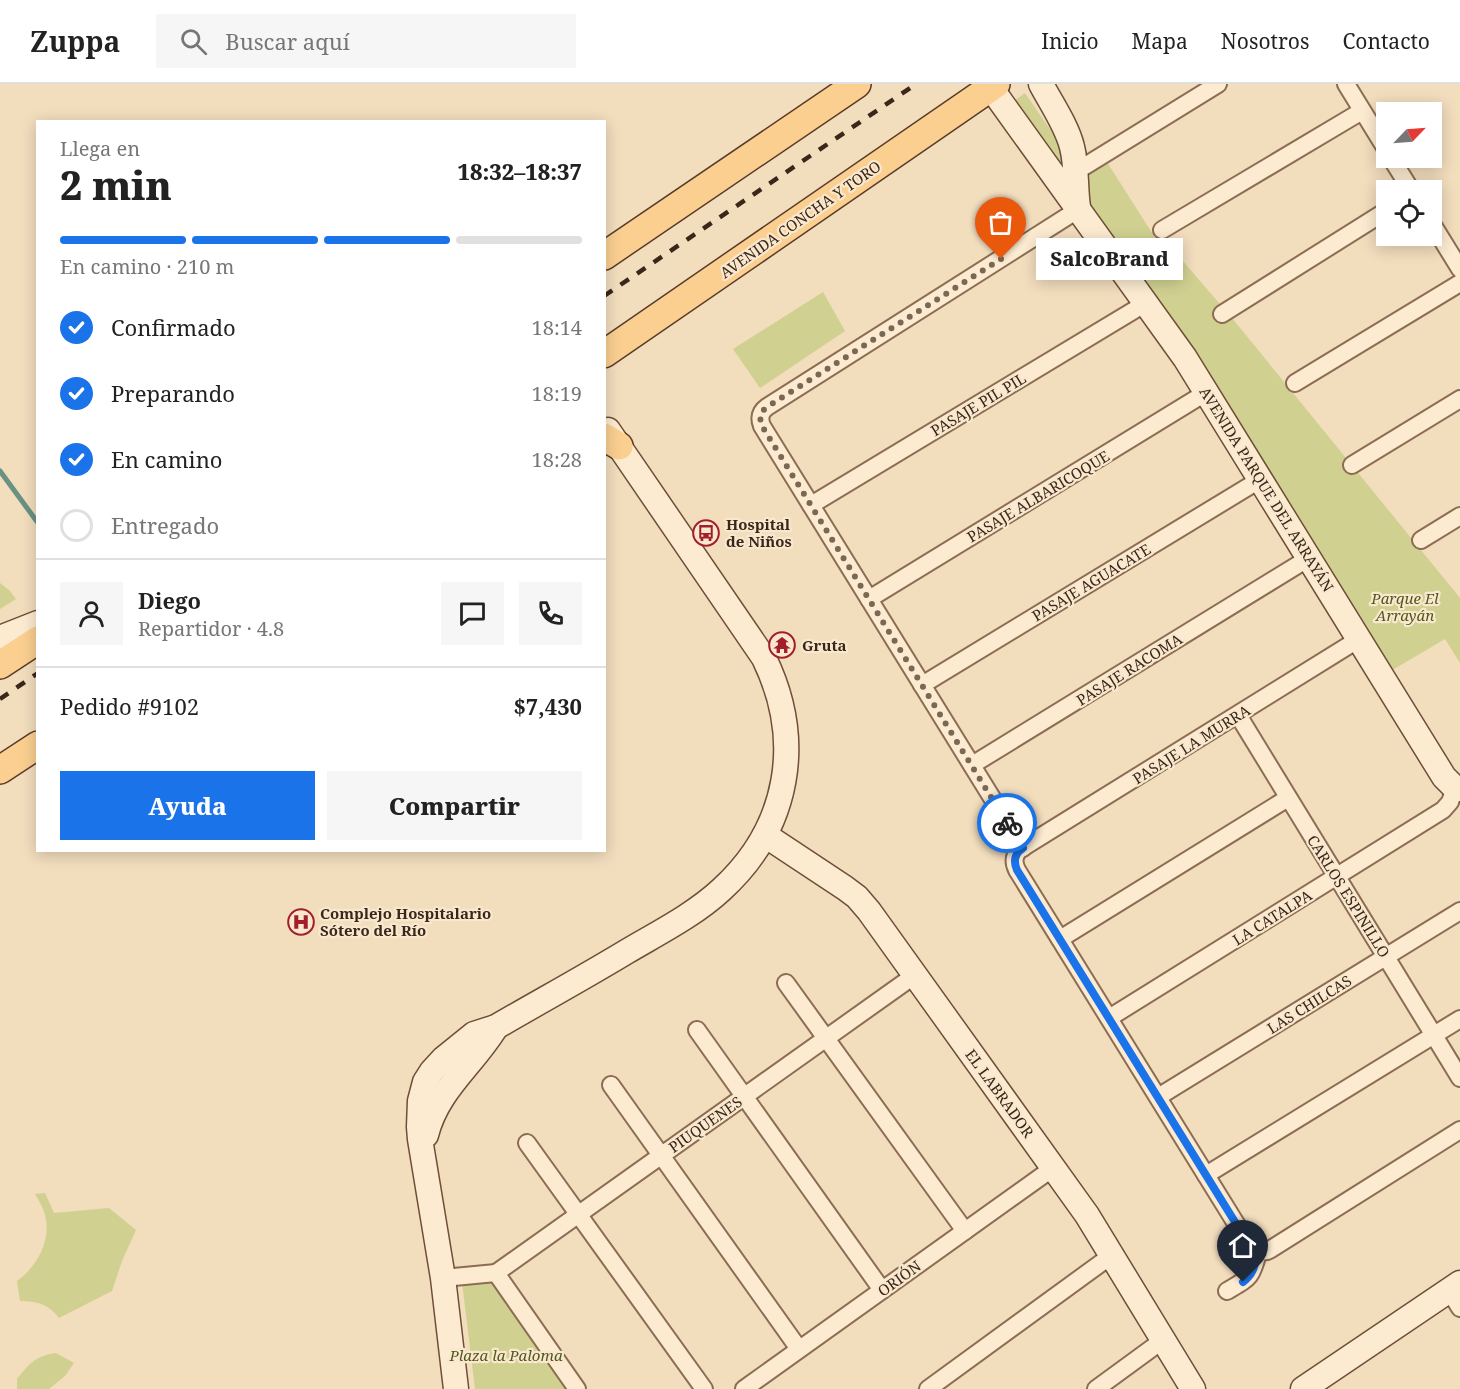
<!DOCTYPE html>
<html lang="es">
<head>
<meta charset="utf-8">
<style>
  body { margin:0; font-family:"Noto Serif",serif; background:#f6f6f6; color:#222; height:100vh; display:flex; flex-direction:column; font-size:22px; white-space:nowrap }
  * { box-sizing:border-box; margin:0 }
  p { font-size:20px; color:#767676 }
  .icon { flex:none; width:33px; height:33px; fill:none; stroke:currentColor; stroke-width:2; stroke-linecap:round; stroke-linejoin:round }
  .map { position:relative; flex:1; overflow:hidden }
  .sheet { position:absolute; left:36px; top:36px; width:570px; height:732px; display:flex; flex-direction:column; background:#fff; border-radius:0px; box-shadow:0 3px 15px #0003 }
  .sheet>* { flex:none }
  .needle { width:39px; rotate:65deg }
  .controls { position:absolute; left:1376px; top:18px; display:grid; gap:12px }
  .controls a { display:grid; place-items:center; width:66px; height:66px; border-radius:0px; background:#fff; box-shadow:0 3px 15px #0003; font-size:30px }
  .pin { position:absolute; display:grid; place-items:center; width:51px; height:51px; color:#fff; margin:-62px -26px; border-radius:50% 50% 50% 0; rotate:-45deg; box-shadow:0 0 6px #0007 }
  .pin .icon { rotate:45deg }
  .courier { position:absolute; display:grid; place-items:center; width:60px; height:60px; margin:-30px; border:4px solid #1a73e8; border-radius:50%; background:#fff; color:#222; box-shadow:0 2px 8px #0007 }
  .bubble { position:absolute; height:42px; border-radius:0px; background:#fff; box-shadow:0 3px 15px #0003; font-size:20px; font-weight:800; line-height:42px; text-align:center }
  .overview em { font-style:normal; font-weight:800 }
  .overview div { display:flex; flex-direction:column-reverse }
  .overview { display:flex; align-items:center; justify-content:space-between; height:102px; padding:0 24px }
  h1 { font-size:39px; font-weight:800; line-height:45px }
  .bar { display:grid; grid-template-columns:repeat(4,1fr); gap:9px 6px; align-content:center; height:72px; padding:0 24px }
  .bar i { height:8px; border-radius:4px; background:#e0e0e0 }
  .bar .on { background:#1a73e8 }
  .bar p { grid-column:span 4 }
  .line { display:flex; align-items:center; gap:15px; padding:0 24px; border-top:2px solid #e0e0e0 }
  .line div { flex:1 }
  .round { display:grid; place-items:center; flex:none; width:63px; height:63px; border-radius:0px; background:#f6f6f6 }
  ol { padding:0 24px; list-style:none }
  li { display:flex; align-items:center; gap:18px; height:66px }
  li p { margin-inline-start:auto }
  li .icon { padding:6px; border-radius:50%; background:#1a73e8; color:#fff; stroke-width:4 }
  li:last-child { color:#767676 }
  li i { width:33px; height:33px; border:3px solid #e0e0e0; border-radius:50% }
  .cta { display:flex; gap:12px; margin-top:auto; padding:12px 24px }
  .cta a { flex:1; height:69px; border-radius:0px; background:#1a73e8; color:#fff; font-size:24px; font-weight:800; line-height:69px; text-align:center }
  .cta a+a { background:#f6f6f6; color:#222 }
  header { display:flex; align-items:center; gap:36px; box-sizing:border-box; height:84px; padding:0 30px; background:#fff; border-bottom:2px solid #e0e0e0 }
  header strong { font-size:28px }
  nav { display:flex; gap:33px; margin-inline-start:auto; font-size:21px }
  .search { width:420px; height:54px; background:#f6f6f6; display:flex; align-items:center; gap:15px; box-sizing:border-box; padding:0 21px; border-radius:0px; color:#767676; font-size:22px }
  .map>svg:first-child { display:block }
</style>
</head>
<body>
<header>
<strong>Zuppa</strong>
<div class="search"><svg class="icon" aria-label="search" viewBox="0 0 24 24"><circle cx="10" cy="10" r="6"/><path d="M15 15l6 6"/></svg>Buscar aquí</div>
<nav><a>Inicio</a><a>Mapa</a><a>Nosotros</a><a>Contacto</a></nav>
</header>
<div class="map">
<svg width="1460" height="1305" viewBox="0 0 1460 1305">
  <rect width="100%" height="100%" fill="#f2ddbd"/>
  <g fill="#d0d190">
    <path d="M 1025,9 L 1056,54 L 1062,69 L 1066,98 L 1010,20 Z"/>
    <path d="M 1105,75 L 1154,152 L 1158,157 L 1163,154 L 1232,234 L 1460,514 L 1460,579 L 1445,555 L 1389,588 L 1183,255 L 1079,106 L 1087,85 Z"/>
    <path d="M 823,208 L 845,247 L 760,304 L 733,265 Z"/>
    <path d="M 0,499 L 9,506 L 16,515 L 0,525 Z"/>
    <path d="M 45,1109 L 54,1129 L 109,1124 L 136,1146 L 122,1177 L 112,1207 L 59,1234 C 49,1220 36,1217 20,1217 L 17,1197 C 37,1183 52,1156 45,1131 C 43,1123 39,1117 35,1110 Z"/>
    <path d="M 493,1194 L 568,1305 L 475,1305 L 462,1198 Z"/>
    <path d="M 56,1269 L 74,1279 L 65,1292 L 49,1305 L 17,1305 L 17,1295 C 30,1279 35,1272 56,1269 Z"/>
  </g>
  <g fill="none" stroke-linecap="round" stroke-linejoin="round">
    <path stroke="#689283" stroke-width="5" d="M 0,387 L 38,439"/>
    <g stroke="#8c6d54" stroke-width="20">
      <g id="street">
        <path d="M 1346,0 L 1386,65"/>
        <path d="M 1391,74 L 1411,106"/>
        <path d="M 1076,83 L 1085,82 L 1218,0"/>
        <path d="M 1431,138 L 1460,185"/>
        <path d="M 1162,146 L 1362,27"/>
        <path d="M 1222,230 L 1386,127"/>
        <path d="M 1295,299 L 1460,199"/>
        <path d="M 1352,381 L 1460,315"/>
        <path d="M 811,421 L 1146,219"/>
        <path d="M 1421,456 L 1460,432"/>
        <path d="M 869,515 L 1207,308"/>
        <path d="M 922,601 L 1261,395"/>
        <path d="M 1238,631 L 1460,994"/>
        <path d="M 972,681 L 1309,474"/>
        <path d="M 1023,764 L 762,342 C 759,334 760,328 767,323 L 1079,125"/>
        <path d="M 1060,855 L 1288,714"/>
        <path d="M 786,899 L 965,1147"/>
        <path d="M 1109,934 L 1443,726 L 1450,718 L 1455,704"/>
        <path d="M 697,946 L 882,1206"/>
        <path d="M 611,1001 L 799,1265"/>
        <path d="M 1158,1013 L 1460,827"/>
        <path d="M 527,1059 L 704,1305"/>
        <path d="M 1206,1091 L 1460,935"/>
        <path d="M 1258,1168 L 1254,1166 L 1248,1159 L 1017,786 C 1013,778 1014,772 1019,766 L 1359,555"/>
        <path d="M 1258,1168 L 1267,1167 L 1271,1165 L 1460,1046"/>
        <path d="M 496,1189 L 915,891"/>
        <path d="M 496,1189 L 577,1305"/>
        <path d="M 443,1194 L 496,1189"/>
        <path d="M 1449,1206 L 1460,1224"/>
        <path d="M 1227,1207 C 1249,1194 1252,1194 1258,1168"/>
        <path d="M 744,1305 L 1053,1084"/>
        <path d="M 928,1305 L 1112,1171"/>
        <path d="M 1096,1305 L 1163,1256"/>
      </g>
    </g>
    <g stroke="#6e4e38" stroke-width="27">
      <g id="secondary">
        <path d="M 1041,0 C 1051,19 1067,42 1072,63 C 1077,82 1075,103 1078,123"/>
        <path d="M 991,4 L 1185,274 L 1444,693 L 1455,704 L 1460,705"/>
        <path d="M 0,554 L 38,539"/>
        <path d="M 765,751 L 845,804 L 857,813 L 869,827 L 1087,1131 L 1193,1305"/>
        <path d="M 426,1051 C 437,1006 473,981 496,943"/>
        <path d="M 456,1305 L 443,1194 L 420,1055 L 419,1043 L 420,1017 L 425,998 L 432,987 L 443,975 L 474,950 L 496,943 C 539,918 583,894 626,868 C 658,849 694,831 721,806 C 790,743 804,656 764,574 L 608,346"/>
        <path d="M 1303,1305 L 1460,1199"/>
      </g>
    </g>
    <g stroke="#593b29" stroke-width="30">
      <g id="primary">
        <path d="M 604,172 L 857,0"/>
        <path d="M 604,270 L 996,0"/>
        <path d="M 604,353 L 619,362"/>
        <path d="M 0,581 L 38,556"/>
        <path d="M 0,686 L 38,661"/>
      </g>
    </g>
    <use href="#street" stroke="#fcebd1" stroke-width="16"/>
    <use href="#secondary" stroke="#fcebd1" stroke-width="24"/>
    <use href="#primary" stroke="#facf90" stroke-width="27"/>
    <g stroke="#3a271b" stroke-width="4.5" stroke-dasharray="10 10" stroke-linecap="butt">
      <path d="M 604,212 L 916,0"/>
      <path d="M 0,615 L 38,589"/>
    </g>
  </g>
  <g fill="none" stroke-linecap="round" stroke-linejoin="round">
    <path stroke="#7a6754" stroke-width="6" stroke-dasharray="0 10.8" d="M 1001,175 L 767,323 C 760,328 759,334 762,342 L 1007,739"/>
    <path stroke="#1a73e8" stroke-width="8" d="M 1007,739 L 1023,764 C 1015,769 1013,777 1017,786 L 1248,1159 L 1254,1166 L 1258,1168 C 1255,1180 1254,1190 1243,1198"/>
  </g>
  <defs>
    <g id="bus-ring" transform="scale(1.35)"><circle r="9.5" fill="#f9e8cd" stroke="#a21e2c" stroke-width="1.5"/><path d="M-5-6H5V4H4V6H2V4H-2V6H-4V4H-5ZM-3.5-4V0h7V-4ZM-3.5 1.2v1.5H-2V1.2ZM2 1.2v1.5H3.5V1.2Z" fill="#a21e2c"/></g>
    <g id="temple-ring" transform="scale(1.35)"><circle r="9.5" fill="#f9e8cd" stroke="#a21e2c" stroke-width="1.5"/><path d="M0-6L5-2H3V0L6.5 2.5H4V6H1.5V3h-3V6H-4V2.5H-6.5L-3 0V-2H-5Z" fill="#a21e2c"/></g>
    <g id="hospital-ring" transform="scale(1.35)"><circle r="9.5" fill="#f9e8cd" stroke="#a21e2c" stroke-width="1.5"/><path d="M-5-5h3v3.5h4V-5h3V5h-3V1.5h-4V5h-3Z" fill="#a21e2c"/></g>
  </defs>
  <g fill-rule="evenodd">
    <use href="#bus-ring" x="706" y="449"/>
    <use href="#temple-ring" x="782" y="561"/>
    <use href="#hospital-ring" x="301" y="838"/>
  </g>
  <g text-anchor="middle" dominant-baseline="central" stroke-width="4.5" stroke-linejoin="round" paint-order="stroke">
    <g font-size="15" fill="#3a271b" stroke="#f9e8cd">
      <text transform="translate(800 135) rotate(-35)">AVENIDA CONCHA Y TORO</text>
      <text transform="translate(978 320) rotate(-31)">PASAJE PIL PIL</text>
      <text transform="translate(1267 405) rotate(58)">AVENIDA PARQUE DEL ARRAYÁN</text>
      <text transform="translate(1038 412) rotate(-31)">PASAJE ALBARICOQUE</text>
      <text transform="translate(1091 498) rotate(-31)">PASAJE AGUACATE</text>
      <text transform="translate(1129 585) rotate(-32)">PASAJE RACOMA</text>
      <text transform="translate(1191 660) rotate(-32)">PASAJE LA MURRA</text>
      <text transform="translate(1349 812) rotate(58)">CARLOS ESPINILLO</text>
      <text transform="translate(1272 833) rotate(-32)">LA CATALPA</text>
      <text transform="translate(1309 920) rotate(-32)">LAS CHILCAS</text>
      <text transform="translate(1000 1009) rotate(54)">EL LABRADOR</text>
      <text transform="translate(705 1040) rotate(-35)">PIUQUENES</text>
      <text transform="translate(899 1194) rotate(-36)">ORIÓN</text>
    </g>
    <g font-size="15" font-weight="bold" fill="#3a271b" stroke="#f9e8cd" text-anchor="start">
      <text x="726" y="440">Hospital<tspan x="726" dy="17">de Niños</tspan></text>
      <text x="802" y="561">Gruta</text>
      <text x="320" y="829">Complejo Hospitalario<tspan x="320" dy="17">Sótero del Río</tspan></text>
    </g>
    <g font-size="15" font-style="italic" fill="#50581f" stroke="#f9e8cd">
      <text x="1405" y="514">Parque El<tspan x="1405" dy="17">Arrayán</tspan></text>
      <text x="506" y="1271">Plaza la Paloma</text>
    </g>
  </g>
</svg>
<div class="controls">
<a><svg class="needle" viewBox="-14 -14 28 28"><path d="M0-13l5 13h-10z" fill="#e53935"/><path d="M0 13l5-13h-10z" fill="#767676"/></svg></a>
<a><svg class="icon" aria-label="locate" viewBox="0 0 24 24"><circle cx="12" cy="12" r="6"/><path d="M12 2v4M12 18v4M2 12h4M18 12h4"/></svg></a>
</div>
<div class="pin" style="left:1001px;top:175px;background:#ea580c"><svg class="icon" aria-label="bag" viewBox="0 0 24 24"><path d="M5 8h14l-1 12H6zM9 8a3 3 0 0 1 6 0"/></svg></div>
<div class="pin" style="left:1243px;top:1198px;background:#1f2937"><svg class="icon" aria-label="home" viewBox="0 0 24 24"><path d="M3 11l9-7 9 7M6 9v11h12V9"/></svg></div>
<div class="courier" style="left:1007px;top:739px"><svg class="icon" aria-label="bike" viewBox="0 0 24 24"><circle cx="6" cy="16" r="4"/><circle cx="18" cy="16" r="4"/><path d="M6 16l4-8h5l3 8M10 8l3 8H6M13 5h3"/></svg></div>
<div class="bubble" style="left:1036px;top:154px;width:147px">SalcoBrand</div>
<section class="sheet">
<div class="overview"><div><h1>2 min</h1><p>Llega en</p></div><em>18:32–18:37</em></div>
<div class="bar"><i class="on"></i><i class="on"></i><i class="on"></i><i></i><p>En camino · 210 m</p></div>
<ol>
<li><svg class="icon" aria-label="check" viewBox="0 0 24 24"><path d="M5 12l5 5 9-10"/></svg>Confirmado<p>18:14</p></li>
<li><svg class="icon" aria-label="check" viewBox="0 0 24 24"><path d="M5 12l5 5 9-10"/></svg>Preparando<p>18:19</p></li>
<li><svg class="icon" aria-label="check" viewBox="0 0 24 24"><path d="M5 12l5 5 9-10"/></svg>En camino<p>18:28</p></li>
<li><i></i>Entregado</li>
</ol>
<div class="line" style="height:108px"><a class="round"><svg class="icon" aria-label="person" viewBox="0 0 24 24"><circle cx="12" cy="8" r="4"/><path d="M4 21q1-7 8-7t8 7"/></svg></a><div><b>Diego</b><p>Repartidor · 4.8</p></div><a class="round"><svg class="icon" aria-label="chat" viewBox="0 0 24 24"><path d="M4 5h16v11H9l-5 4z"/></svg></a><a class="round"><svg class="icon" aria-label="phone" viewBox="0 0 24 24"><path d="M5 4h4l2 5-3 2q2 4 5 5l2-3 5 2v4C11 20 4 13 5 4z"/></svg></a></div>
<div class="line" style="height:78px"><div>Pedido #9102</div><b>$7,430</b></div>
<div class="cta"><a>Ayuda</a><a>Compartir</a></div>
</section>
</div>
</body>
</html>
